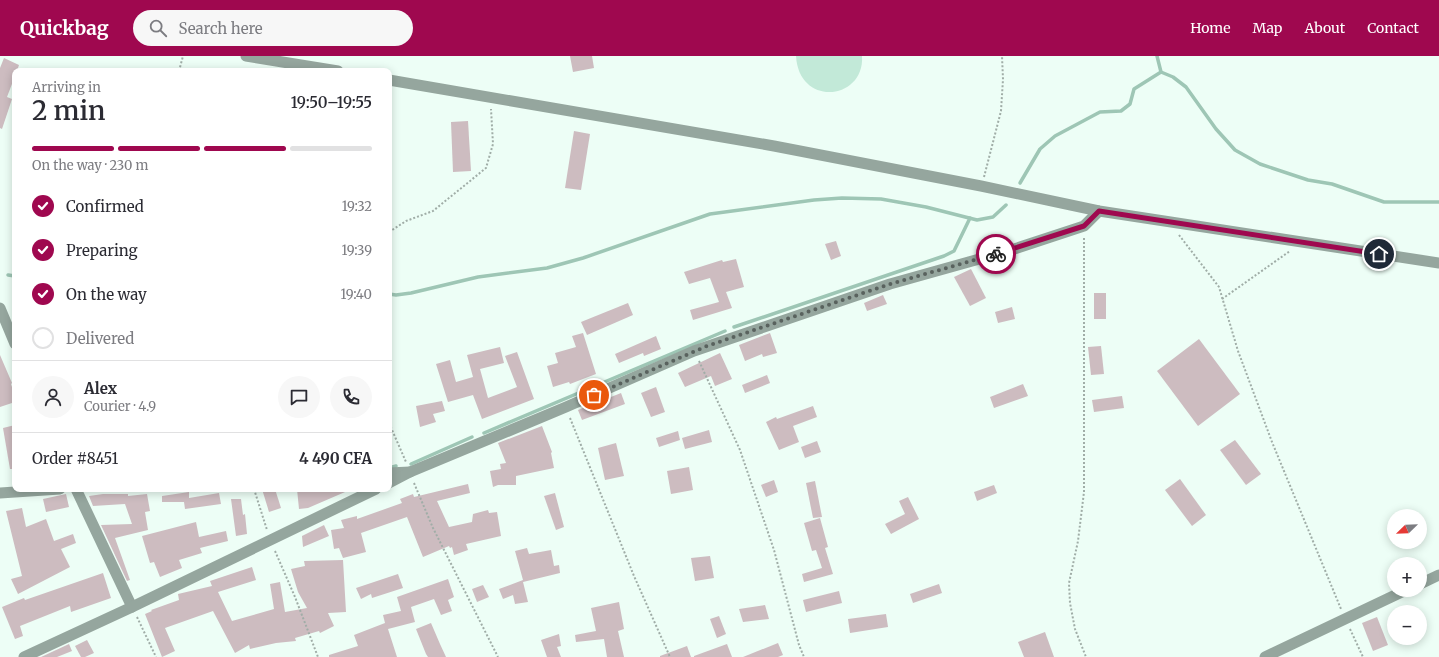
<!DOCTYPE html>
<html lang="en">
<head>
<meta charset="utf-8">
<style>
  body { margin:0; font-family:Merriweather,serif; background:#f7f7f7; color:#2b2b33; height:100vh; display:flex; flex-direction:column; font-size:15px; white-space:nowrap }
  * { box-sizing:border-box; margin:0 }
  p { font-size:13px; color:#7c7c81 }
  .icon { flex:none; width:22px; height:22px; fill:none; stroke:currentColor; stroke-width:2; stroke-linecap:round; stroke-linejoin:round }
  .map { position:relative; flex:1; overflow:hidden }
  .details { position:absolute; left:12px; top:12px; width:380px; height:424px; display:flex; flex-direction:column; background:#fff; border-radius:8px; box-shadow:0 2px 10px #0003 }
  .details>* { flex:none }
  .needle { width:26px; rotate:247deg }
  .controls { position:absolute; left:1387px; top:453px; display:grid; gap:8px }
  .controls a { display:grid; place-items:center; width:40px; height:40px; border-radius:50%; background:#fff; box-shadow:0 2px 10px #0003; font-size:20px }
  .pin { position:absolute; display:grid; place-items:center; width:34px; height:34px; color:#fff; margin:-17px; border:2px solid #fff; border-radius:50%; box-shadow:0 1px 4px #0007 }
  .courier { position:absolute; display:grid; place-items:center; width:40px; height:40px; margin:-20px; border:3px solid #9f084f; border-radius:50%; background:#fff; color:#222; box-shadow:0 1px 5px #0007 }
  .summary em { font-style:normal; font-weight:600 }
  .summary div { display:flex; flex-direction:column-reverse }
  .summary { display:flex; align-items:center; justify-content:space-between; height:68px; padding:0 20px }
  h1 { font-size:26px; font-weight:600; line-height:30px }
  .bar { display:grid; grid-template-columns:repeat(4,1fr); gap:6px 4px; align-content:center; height:48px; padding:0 20px }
  .bar i { height:5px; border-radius:3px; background:#e1e1e2 }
  .bar .selected { background:#9f084f }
  .bar p { grid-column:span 4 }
  .line { display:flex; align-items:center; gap:10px; padding:0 20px; border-top:1px solid #e1e1e2 }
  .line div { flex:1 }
  .round { display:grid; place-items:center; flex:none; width:42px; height:42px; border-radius:21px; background:#f7f7f7 }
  ol { padding:0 20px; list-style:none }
  li { display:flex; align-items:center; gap:12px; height:44px }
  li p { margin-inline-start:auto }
  li .icon { padding:4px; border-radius:50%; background:#9f084f; color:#fff; stroke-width:4 }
  li:last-child { color:#7c7c81 }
  li i { width:22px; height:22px; border:2px solid #e1e1e2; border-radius:50% }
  header { display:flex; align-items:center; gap:24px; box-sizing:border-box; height:56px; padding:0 20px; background:#9f084f; color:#fff }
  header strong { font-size:19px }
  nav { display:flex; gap:22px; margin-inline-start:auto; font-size:14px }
  .search { width:280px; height:36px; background:#f7f7f7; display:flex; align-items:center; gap:10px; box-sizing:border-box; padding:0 14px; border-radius:22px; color:#7c7c81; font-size:15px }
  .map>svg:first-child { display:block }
</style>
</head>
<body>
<header>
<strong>Quickbag</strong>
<div class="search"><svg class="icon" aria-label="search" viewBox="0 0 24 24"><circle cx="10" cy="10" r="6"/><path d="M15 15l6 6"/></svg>Search here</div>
<nav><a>Home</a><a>Map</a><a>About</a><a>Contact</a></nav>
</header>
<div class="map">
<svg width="1439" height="601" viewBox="0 0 1439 601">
  <rect width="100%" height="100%" fill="#edfef6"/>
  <path fill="#c2e9d8" d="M 796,0 L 862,0 C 865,44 799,52 796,0 Z"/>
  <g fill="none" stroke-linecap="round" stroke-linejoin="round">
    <g stroke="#9ec6b5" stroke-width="3.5">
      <path d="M 1157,0 L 1161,16 L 1173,21 L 1186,31 L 1216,73 L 1235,94 L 1260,108 L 1308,124 L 1332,128 L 1384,146 L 1439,146"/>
      <path d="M 1020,127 L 1040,93 L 1055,80 L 1100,56 L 1121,55 L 1130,48 L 1134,33 L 1161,16"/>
      <path d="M 8,219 L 15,220"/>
      <path d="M 389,238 L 396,239 L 411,237 L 478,221 L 547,212 L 583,202 L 710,158 L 814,144 L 842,142 L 881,143 L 926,151 L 977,164 L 993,161 L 1006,149"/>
      <path d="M 734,271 L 944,200 L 954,195 L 970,162"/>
      <path d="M 484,377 L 725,275"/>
      <path d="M 411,408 L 472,381"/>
      <path d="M 389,412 L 396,410"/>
    </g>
  </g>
  <g fill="#cdbcc0">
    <path d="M 570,0 L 592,0 L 594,12 L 573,16 Z"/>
    <path d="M 4,2 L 19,9 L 17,15 L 15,15 L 15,20 L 7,41 L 12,43 L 2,73 L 0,72 L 0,12 Z"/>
    <path d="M 468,65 L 471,115 L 453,116 L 451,66 Z"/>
    <path d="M 574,75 L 590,78 L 581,134 L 565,132 Z"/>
    <path d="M 836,185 L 841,200 L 831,204 L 825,188 Z"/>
    <path d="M 736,203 L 744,231 L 726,236 L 732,252 L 693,264 L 690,254 L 719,246 L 710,222 L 689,228 L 684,216 L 722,204 L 723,206 Z"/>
    <path d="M 971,213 L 986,242 L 970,250 L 954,221 Z"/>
    <rect x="1094" y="237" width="12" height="26"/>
    <path d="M 883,239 L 887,248 L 867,255 L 864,247 Z"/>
    <path d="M 628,247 L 633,259 L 587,279 L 581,266 Z"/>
    <path d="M 1012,251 L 1015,263 L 998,267 L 995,256 Z"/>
    <path d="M 583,277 L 596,318 L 570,328 L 569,326 L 553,331 L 547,310 L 558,307 L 555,297 L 576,291 L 572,280 Z"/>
    <path d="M 770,277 L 777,297 L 763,301 L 762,298 L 745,305 L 739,289 Z"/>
    <path d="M 656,280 L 661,293 L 644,300 L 643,297 L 619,307 L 615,298 Z"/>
    <path d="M 1199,283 L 1240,338 L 1198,370 L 1157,315 Z"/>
    <path d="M 1101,290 L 1104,318 L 1091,319 L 1088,291 Z"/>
    <path d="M 500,291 L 504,307 L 480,313 L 488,342 L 517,331 L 505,300 L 517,296 L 534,343 L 482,363 L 473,339 L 448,346 L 436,308 L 450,304 L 456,326 L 473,321 L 467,299 Z"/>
    <path d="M 720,297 L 732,323 L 715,330 L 711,320 L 685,331 L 678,317 Z"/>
    <path d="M 0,299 L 12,327 L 11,328 L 15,340 L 15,346 L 0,351 Z"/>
    <path d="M 767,319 L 770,327 L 745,337 L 742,329 Z"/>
    <path d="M 1023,328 L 1028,340 L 994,352 L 990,341 Z"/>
    <path d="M 656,331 L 665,356 L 651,361 L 641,337 Z"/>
    <path d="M 621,337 L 625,348 L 582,364 L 578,354 Z"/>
    <path d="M 1122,340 L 1124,352 L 1094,356 L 1092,344 Z"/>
    <path d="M 442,345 L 445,355 L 433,358 L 436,366 L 420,371 L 416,350 Z"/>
    <path d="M 813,350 L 817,361 L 793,370 L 799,386 L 779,394 L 766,366 L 776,361 L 777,363 Z"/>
    <path d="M 15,369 L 15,413 L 10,413 L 3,372 Z"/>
    <path d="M 542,370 L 552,396 L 551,397 L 554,412 L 516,420 L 516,429 L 498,429 L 493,431 L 490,415 L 501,413 L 500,408 L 506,407 L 498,387 Z"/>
    <path d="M 709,374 L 712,386 L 685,393 L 682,382 Z"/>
    <path d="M 678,375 L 680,384 L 659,391 L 656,382 Z"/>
    <path d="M 1235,384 L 1261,418 L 1246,429 L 1220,394 Z"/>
    <path d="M 817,385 L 821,396 L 805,402 L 801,391 Z"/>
    <path d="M 616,387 L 624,420 L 605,424 L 598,392 Z"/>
    <path d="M 689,411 L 693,434 L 671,438 L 667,415 Z"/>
    <path d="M 1180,423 L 1206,459 L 1192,470 L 1165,434 Z"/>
    <path d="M 774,424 L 778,436 L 766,441 L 761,429 Z"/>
    <path d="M 815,425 L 822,461 L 813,462 L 806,427 Z"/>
    <path d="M 468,428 L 470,437 L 437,445 L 449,471 L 472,466 L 473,458 L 488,454 L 489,457 L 497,456 L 501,480 L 466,488 L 468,494 L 454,499 L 452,491 L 450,492 L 449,490 L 423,501 L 407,461 L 361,477 L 366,496 L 343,502 L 339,492 L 334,493 L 331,474 L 344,472 L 341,464 L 357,460 L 357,463 L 402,447 L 400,443 L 413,438 L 414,441 Z"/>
    <path d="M 994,429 L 997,437 L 977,445 L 974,436 Z"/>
    <path d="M 262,433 L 275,433 L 281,452 L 269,456 Z"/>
    <path d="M 297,433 L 352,433 L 308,452 L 299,453 Z"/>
    <path d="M 189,436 L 189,442 L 219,437 L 221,448 L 185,453 L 184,446 L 162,446 L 162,440 Z"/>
    <path d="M 555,437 L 564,471 L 556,474 L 544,440 Z"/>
    <path d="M 66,438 L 69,451 L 46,456 L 43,443 Z"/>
    <path d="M 103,438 L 128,438 L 128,440 L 147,438 L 150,455 L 145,456 L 148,474 L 115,482 L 130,524 L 127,525 L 101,469 L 132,468 L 125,448 L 93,450 L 89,440 Z"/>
    <path d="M 908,441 L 919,463 L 891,478 L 885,468 L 905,458 L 899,445 Z"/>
    <path d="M 231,443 L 241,443 L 243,459 L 245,458 L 247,478 L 236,480 Z"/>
    <path d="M 22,452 L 26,471 L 46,463 L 54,485 L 73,478 L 76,487 L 61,493 L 70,511 L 18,538 L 11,523 L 22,520 L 6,455 Z"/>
    <path d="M 820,462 L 828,491 L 825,492 L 833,518 L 804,526 L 802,518 L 822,512 L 816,494 L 812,495 L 804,467 Z"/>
    <path d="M 196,466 L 199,481 L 226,475 L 228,485 L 200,492 L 202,497 L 179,504 L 182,512 L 160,521 L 154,506 L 150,507 L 142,480 Z"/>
    <path d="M 324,469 L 329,480 L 303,491 L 302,480 Z"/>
    <path d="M 527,492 L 529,498 L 551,494 L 554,510 L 559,509 L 560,517 L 523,526 L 528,546 L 515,548 L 513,539 L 503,543 L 499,533 L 523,524 L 515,495 Z"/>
    <path d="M 710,500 L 714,522 L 695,525 L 691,502 Z"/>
    <path d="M 343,504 L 346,556 L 328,557 L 334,570 L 320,577 L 319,575 L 295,582 L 296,585 L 276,587 L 250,593 L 249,589 L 235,597 L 213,555 L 165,572 L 175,595 L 162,601 L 145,558 L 152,555 L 151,554 L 179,544 L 178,538 L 212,530 L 210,525 L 252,511 L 256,524 L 218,536 L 232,565 L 274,553 L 270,528 L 280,526 L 285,556 L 307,552 L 298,536 L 291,513 L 305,510 L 304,505 Z"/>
    <path d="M 103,517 L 111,542 L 71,556 L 70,550 L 20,570 L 23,580 L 15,583 L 2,551 L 24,542 L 25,544 Z"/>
    <path d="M 398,518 L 403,532 L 372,542 L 371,538 L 361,543 L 356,532 Z"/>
    <path d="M 448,523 L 454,541 L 448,544 L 452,555 L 441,559 L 434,543 L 411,551 L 415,566 L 388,573 L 397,601 L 329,601 L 329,599 L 358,590 L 354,579 L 385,567 L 383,559 L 401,555 L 397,541 Z"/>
    <path d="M 939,528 L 942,537 L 913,547 L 910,538 Z"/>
    <path d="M 483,529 L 489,541 L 477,546 L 472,533 Z"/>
    <path d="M 839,535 L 842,547 L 806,556 L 803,544 Z"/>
    <path d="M 619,546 L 624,573 L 618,575 L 624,601 L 607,601 L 604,583 L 576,586 L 575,579 L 596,575 L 591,552 Z"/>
    <path d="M 765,549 L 769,563 L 743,566 L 739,553 Z"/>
    <path d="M 886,558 L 888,571 L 850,577 L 848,563 Z"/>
    <path d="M 719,560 L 726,578 L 717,582 L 710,563 Z"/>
    <path d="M 1377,561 L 1388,589 L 1373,595 L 1362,567 Z"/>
    <path d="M 431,567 L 440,588 L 446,601 L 428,601 L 426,598 L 416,573 Z"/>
    <path d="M 1045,576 L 1054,601 L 1024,601 L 1018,586 Z"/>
    <path d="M 559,578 L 561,590 L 557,591 L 561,601 L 547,601 L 541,584 Z"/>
    <path d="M 87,584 L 94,597 L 85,601 L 81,601 L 75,590 Z"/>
    <path d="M 778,587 L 783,599 L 778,601 L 743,601 Z"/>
    <path d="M 69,588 L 72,595 L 57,601 L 41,601 Z"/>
    <path d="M 727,588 L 732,601 L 694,601 L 694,600 Z"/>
    <path d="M 687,590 L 691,601 L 660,601 L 660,600 Z"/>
  </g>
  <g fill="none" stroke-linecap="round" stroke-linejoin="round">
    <g stroke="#a0ada7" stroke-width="2" stroke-dasharray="2 2" stroke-linecap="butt">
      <path d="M 179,15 L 183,0"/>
      <path d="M 984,121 L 1001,55 L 1003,23 L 1002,0"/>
      <path d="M 389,176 L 406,165 L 433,155 L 486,112 L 493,88 L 491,53"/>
      <path d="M 1179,179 L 1219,231 L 1238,295 L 1272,386 L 1341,553"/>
      <path d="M 1084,182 L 1084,436 L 1078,485 L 1069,527 L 1070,547 L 1075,573 L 1086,601"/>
      <path d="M 1222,243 L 1290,195"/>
      <path d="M 699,305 L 740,394 L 774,494 L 799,589 L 804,601"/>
      <path d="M 570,362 L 634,520 L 670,601"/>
      <path d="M 389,367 L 406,406"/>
      <path d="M 414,427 L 433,472 L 498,601"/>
      <path d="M 254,433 L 267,474"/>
      <path d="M 275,495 L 295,541 L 318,601"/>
      <path d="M 137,561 L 156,601"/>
      <path d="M 1350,573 L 1363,601"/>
    </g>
    <g stroke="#95a69e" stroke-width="11">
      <path d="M 389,417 L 410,416"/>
      <path d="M 0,437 L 60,433"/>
      <path d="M 1420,528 L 1439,519"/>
      <path d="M 1265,601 L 1406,534"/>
    </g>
    <g stroke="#95a69e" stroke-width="11">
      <path d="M 246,0 L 338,15"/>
      <path d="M 389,24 L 774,90 L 981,130 L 1099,155 L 1439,207"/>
      <path d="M 0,252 L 15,288"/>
      <path d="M 389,427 L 410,416 L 566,351 L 694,295 L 890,228 L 1008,195 L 1084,170 L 1099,155"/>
      <path d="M 76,433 L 132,551"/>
      <path d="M 24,601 L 132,551 L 376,433"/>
    </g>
  </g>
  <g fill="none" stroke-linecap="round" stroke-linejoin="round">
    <path stroke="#59625e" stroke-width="4" stroke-dasharray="0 7.2" d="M 594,339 L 707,290 L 890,228 L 996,198"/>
    <path stroke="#9f084f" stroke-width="5" d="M 996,198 L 1084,170 L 1099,155 L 1379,198"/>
  </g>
</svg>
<div class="controls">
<a><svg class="needle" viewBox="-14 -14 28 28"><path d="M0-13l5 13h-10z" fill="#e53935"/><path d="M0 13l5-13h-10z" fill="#7c7c81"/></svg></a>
<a>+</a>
<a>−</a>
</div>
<div class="pin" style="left:594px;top:339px;background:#ea580c"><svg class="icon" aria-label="bag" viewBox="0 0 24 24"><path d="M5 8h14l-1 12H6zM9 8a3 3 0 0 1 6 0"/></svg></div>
<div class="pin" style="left:1379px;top:198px;background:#1f2937"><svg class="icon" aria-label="home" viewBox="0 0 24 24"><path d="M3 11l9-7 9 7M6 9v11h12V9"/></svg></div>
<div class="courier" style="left:996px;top:198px"><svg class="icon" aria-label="bike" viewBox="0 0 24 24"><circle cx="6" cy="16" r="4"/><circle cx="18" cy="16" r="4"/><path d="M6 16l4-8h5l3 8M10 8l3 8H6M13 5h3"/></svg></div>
<section class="details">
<div class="summary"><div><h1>2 min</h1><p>Arriving in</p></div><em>19:50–19:55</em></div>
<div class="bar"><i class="selected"></i><i class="selected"></i><i class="selected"></i><i></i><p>On the way · 230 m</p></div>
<ol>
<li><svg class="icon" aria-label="check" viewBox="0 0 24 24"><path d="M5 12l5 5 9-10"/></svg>Confirmed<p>19:32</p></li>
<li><svg class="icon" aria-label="check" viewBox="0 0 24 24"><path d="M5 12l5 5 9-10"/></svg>Preparing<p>19:39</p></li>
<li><svg class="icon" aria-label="check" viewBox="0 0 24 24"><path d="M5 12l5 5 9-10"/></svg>On the way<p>19:40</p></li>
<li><i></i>Delivered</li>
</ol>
<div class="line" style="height:72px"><a class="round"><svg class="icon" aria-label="person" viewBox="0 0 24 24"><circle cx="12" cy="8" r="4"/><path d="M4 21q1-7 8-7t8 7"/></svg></a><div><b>Alex</b><p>Courier · 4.9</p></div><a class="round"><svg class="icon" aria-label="chat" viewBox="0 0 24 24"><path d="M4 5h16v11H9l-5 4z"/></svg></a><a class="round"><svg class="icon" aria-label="phone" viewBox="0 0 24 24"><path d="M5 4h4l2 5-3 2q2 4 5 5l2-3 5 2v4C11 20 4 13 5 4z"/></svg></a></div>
<div class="line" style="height:52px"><div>Order #8451</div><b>4 490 CFA</b></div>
</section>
</div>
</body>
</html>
